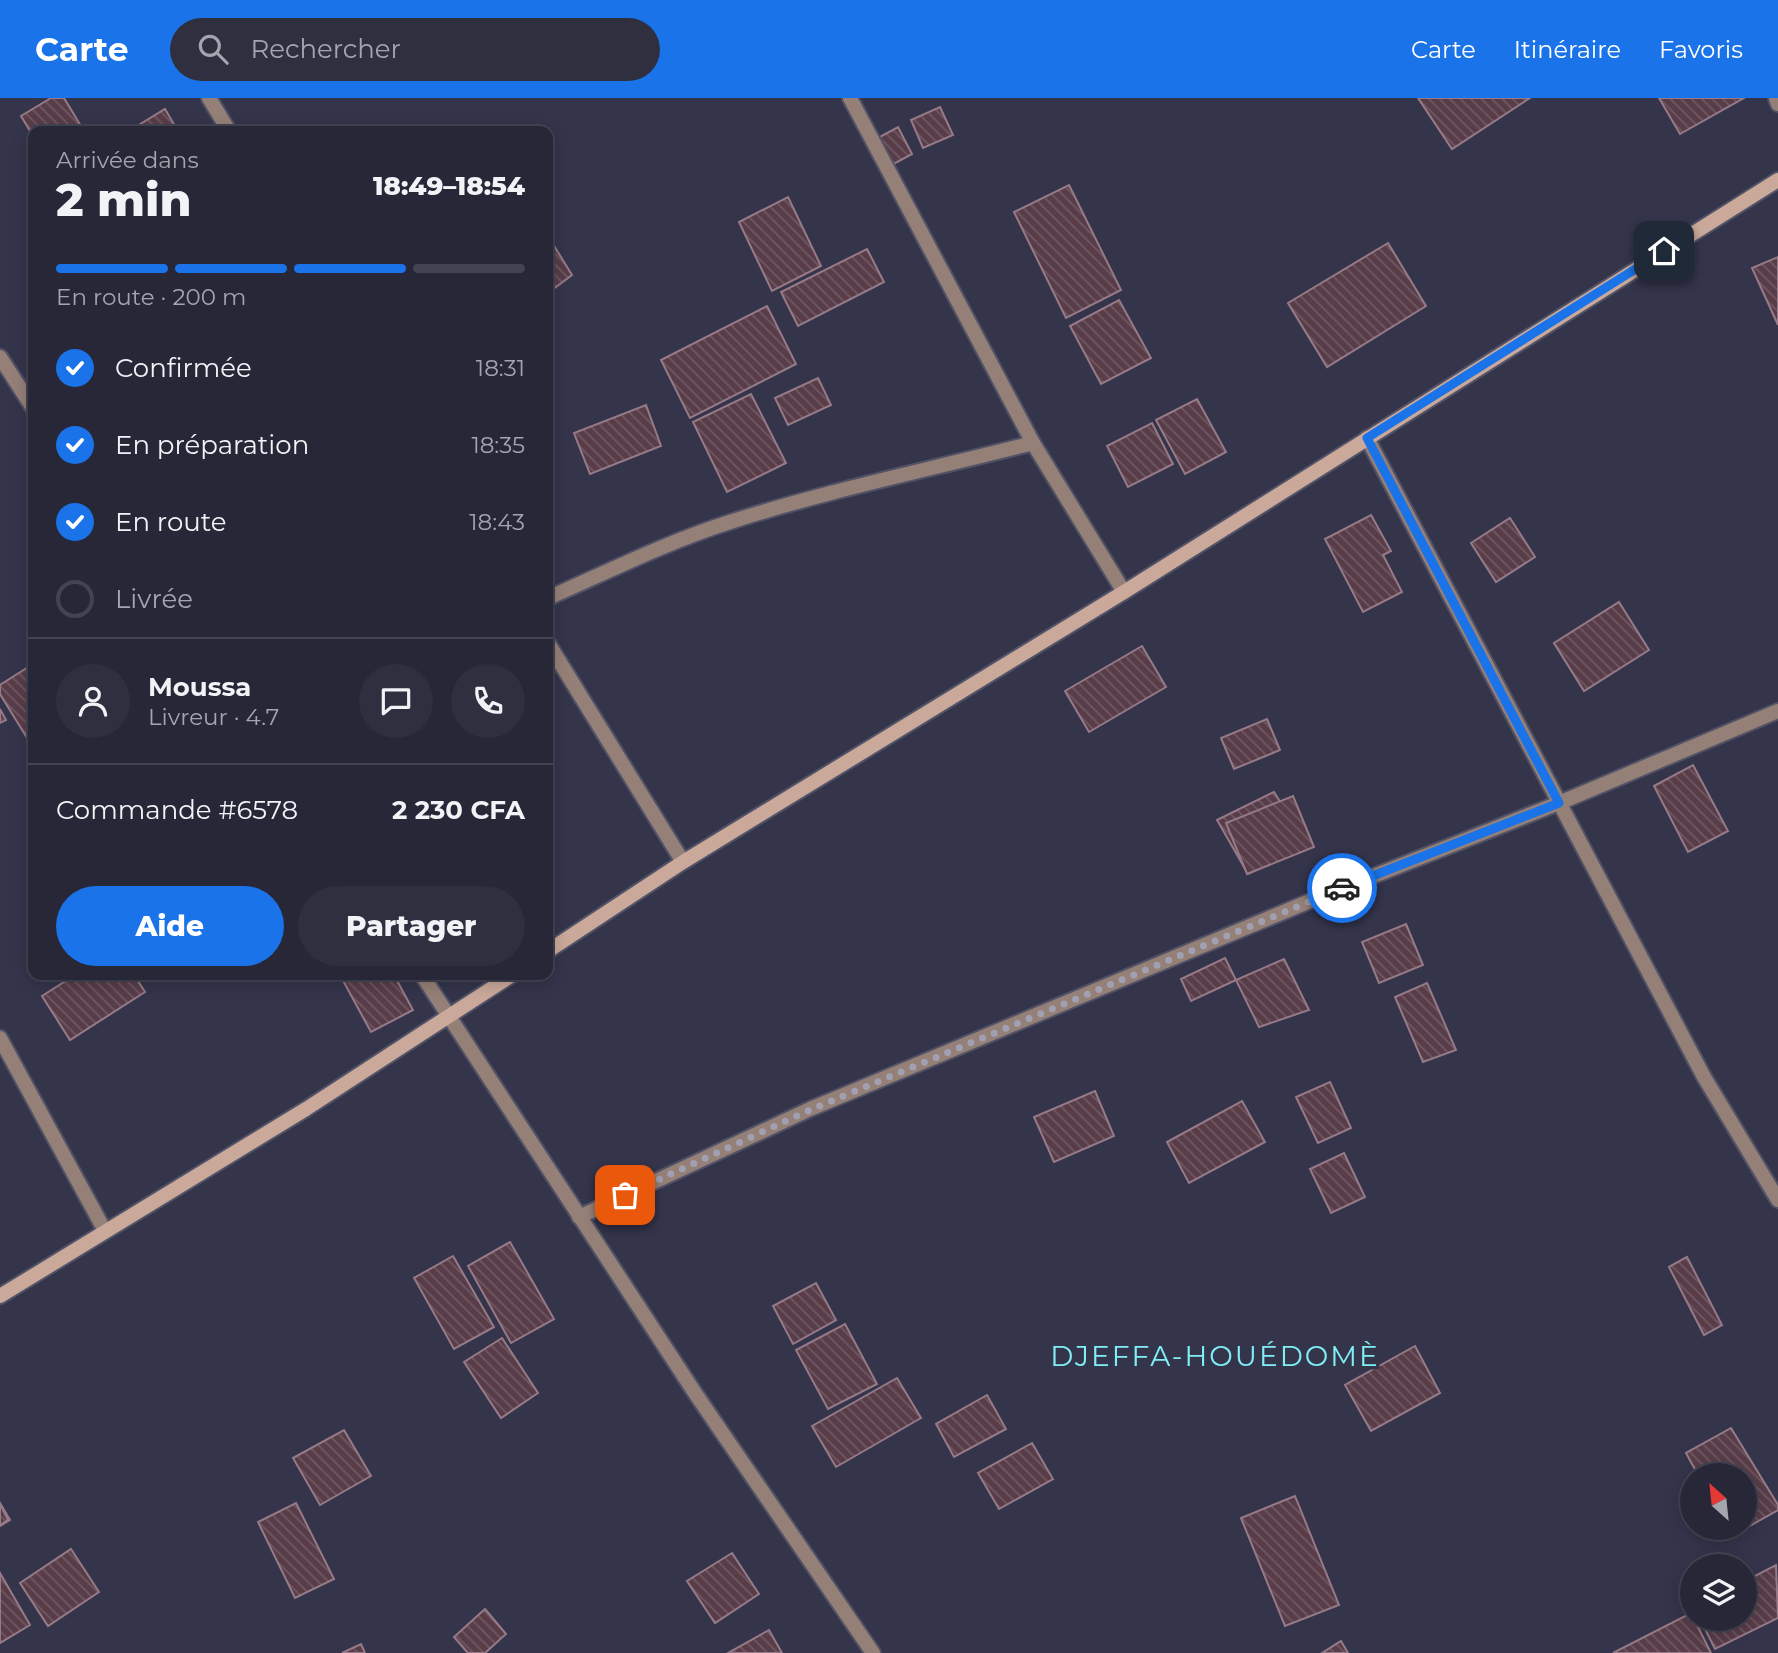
<!DOCTYPE html>
<html lang="fr">
<head>
<meta charset="utf-8">
<style>
  body { margin:0; font-family:Montserrat,sans-serif; background:#2f2f40; color:#f1f3f6; height:100vh; display:flex; flex-direction:column; font-size:26px; white-space:nowrap }
  * { box-sizing:border-box; margin:0 }
  p { font-size:23px; color:#a4a5ae }
  .icon { flex:none; width:38px; height:38px; fill:none; stroke:currentColor; stroke-width:2; stroke-linecap:round; stroke-linejoin:round }
  .map { position:relative; flex:1; overflow:hidden }
  .side { position:absolute; left:28px; top:28px; width:525px; height:854px; display:flex; flex-direction:column; background:#272738; border-radius:14px; box-shadow:0 4px 18px #0003,0 0 0 2px #434453 }
  .side>* { flex:none }
  .needle { width:46px; rotate:333deg }
  .controls { position:absolute; left:1680px; top:1365px; display:grid; gap:14px }
  .controls a { display:grid; place-items:center; width:77px; height:77px; border-radius:50%; background:#272738; box-shadow:0 4px 18px #0003,0 0 0 2px #434453; font-size:35px }
  .pin { position:absolute; display:grid; place-items:center; width:60px; height:60px; color:#fff; margin:-30px; border-radius:14px; box-shadow:0 4px 10px #0006 }
  .courier { position:absolute; display:grid; place-items:center; width:70px; height:70px; margin:-35px; border:5px solid #1a73e8; border-radius:50%; background:#fff; color:#222; box-shadow:0 2px 9px #0007 }
  .summary em { font-style:normal; font-weight:800 }
  .summary div { display:flex; flex-direction:column-reverse }
  .summary { display:flex; align-items:center; justify-content:space-between; height:119px; padding:0 28px }
  h1 { font-size:46px; font-weight:800; line-height:52px }
  .bar { display:grid; grid-template-columns:repeat(4,1fr); gap:10px 7px; align-content:center; height:84px; padding:0 28px }
  .bar i { height:9px; border-radius:5px; background:#434453 }
  .bar .selected { background:#1a73e8 }
  .bar p { grid-column:span 4 }
  .line { display:flex; align-items:center; gap:18px; padding:0 28px; border-top:2px solid #434453 }
  .line div { flex:1 }
  .round { display:grid; place-items:center; flex:none; width:74px; height:74px; border-radius:37px; background:#2f2f40 }
  ol { padding:0 28px; list-style:none }
  li { display:flex; align-items:center; gap:21px; height:77px }
  li p { margin-inline-start:auto }
  li .icon { padding:7px; border-radius:50%; background:#1a73e8; color:#fff; stroke-width:4 }
  li:last-child { color:#a4a5ae }
  li i { width:38px; height:38px; border:4px solid #434453; border-radius:50% }
  .button { display:flex; gap:14px; margin-top:auto; padding:14px 28px }
  .button a { flex:1; height:80px; border-radius:42px; background:#1a73e8; color:#fff; font-size:28px; font-weight:800; line-height:80px; text-align:center }
  .button a+a { background:#2f2f40; color:#f1f3f6 }
  header { display:flex; align-items:center; gap:42px; box-sizing:border-box; height:98px; padding:0 35px; background:#1a73e8; color:#fff }
  header strong { font-size:33px }
  nav { display:flex; gap:38px; margin-inline-start:auto; font-size:24px }
  .search { width:490px; height:63px; background:#2f2f40; display:flex; align-items:center; gap:18px; box-sizing:border-box; padding:0 24px; border-radius:38px; color:#a4a5ae; font-size:26px }
  .map>svg:first-child { display:block }
</style>
</head>
<body>
<header>
<strong>Carte</strong>
<div class="search"><svg class="icon" aria-label="search" viewBox="0 0 24 24"><circle cx="10" cy="10" r="6"/><path d="M15 15l6 6"/></svg>Rechercher</div>
<nav><a>Carte</a><a>Itinéraire</a><a>Favoris</a></nav>
</header>
<div class="map">
<svg width="1778" height="1555" viewBox="0 0 1778 1555">
  <defs>
    <pattern id="building-back-hatch" width="6" height="6" patternUnits="userSpaceOnUse" patternTransform="scale(1.75)"><rect width="6" height="6" fill="#583d49"/><path d="M-1 5l2 2M0 0l6 6M5-1l2 2" fill="none" stroke="#6f5863"/></pattern>
  </defs>
  <rect width="100%" height="100%" fill="#34344b"/>
  <g fill="url(#building-back-hatch)" stroke="#977a87" stroke-width="2">
    <path d="M 51,0 L 64,0 L 84,33 L 33,33 L 33,38 L 21,18 Z"/>
    <path d="M 1418,0 L 1530,0 L 1452,51 Z"/>
    <path d="M 1659,0 L 1744,0 L 1680,36 Z"/>
    <path d="M 940,9 L 953,37 L 923,50 L 911,22 Z"/>
    <path d="M 165,11 L 178,33 L 129,33 Z"/>
    <path d="M 898,29 L 912,56 L 890,68 L 876,41 Z"/>
    <path d="M 1069,87 L 1121,192 L 1066,220 L 1014,114 Z"/>
    <path d="M 788,99 L 821,168 L 772,193 L 739,124 Z"/>
    <path d="M 548,138 L 572,177 L 548,195 Z"/>
    <path d="M 1388,145 L 1426,208 L 1327,269 L 1288,205 Z"/>
    <path d="M 867,151 L 884,184 L 798,228 L 781,194 Z"/>
    <path d="M 1778,159 L 1778,227 L 1752,170 Z"/>
    <path d="M 1119,202 L 1151,260 L 1101,286 L 1070,228 Z"/>
    <path d="M 767,208 L 796,266 L 690,320 L 661,262 Z"/>
    <path d="M 818,280 L 831,307 L 788,327 L 775,300 Z"/>
    <path d="M 751,296 L 786,365 L 727,394 L 693,324 Z"/>
    <path d="M 1197,301 L 1226,354 L 1185,376 L 1156,322 Z"/>
    <path d="M 646,307 L 661,348 L 590,376 L 574,335 Z"/>
    <path d="M 1152,325 L 1173,366 L 1128,389 L 1107,348 Z"/>
    <path d="M 1371,417 L 1391,453 L 1383,457 L 1402,494 L 1363,514 L 1325,441 Z"/>
    <path d="M 1510,420 L 1535,459 L 1496,484 L 1471,445 Z"/>
    <path d="M 1619,504 L 1649,552 L 1584,593 L 1554,545 Z"/>
    <path d="M 1142,548 L 1166,589 L 1089,634 L 1065,593 Z"/>
    <path d="M 33,566 L 33,648 L 32,648 L 0,596 L 0,587 Z"/>
    <path d="M 0,611 L 6,622 L 0,625 Z"/>
    <path d="M 1267,621 L 1280,652 L 1234,671 L 1221,640 Z"/>
    <path d="M 1693,667 L 1728,733 L 1688,754 L 1654,688 Z"/>
    <path d="M 1274,694 L 1308,748 L 1248,776 L 1217,722 Z"/>
    <path d="M 1293,698 L 1314,749 L 1247,776 L 1226,725 Z"/>
    <path d="M 1406,826 L 1423,867 L 1379,885 L 1362,844 Z"/>
    <path d="M 1225,860 L 1236,882 L 1191,903 L 1181,881 Z"/>
    <path d="M 1284,861 L 1309,912 L 1259,929 L 1236,882 Z"/>
    <path d="M 75,877 L 134,877 L 145,894 L 70,942 L 42,898 Z"/>
    <path d="M 340,877 L 394,877 L 413,912 L 371,934 Z"/>
    <path d="M 1427,885 L 1456,952 L 1423,964 L 1395,899 Z"/>
    <path d="M 1330,984 L 1351,1030 L 1318,1045 L 1296,999 Z"/>
    <path d="M 1095,993 L 1114,1038 L 1054,1064 L 1034,1019 Z"/>
    <path d="M 1242,1003 L 1265,1044 L 1189,1085 L 1167,1044 Z"/>
    <path d="M 1344,1055 L 1365,1099 L 1331,1115 L 1310,1071 Z"/>
    <path d="M 510,1144 L 554,1221 L 511,1245 L 468,1168 Z"/>
    <path d="M 453,1158 L 494,1229 L 454,1251 L 414,1180 Z"/>
    <path d="M 1687,1159 L 1722,1227 L 1704,1237 L 1669,1169 Z"/>
    <path d="M 816,1185 L 836,1222 L 793,1246 L 773,1208 Z"/>
    <path d="M 845,1226 L 877,1286 L 828,1311 L 796,1252 Z"/>
    <path d="M 502,1240 L 538,1295 L 501,1320 L 464,1264 Z"/>
    <path d="M 1415,1248 L 1440,1295 L 1371,1333 L 1345,1287 Z"/>
    <path d="M 897,1280 L 921,1320 L 836,1369 L 812,1328 Z"/>
    <path d="M 987,1297 L 1006,1331 L 954,1359 L 936,1326 Z"/>
    <path d="M 1731,1330 L 1778,1407 L 1778,1412 L 1732,1438 L 1728,1430 L 1745,1430 L 1745,1377 L 1698,1377 L 1686,1355 Z"/>
    <path d="M 344,1332 L 371,1378 L 320,1407 L 293,1360 Z"/>
    <path d="M 1032,1345 L 1053,1381 L 999,1411 L 978,1375 Z"/>
    <path d="M 1295,1398 L 1339,1507 L 1285,1528 L 1241,1420 Z"/>
    <path d="M 0,1405 L 10,1422 L 0,1428 Z"/>
    <path d="M 296,1405 L 334,1481 L 295,1500 L 258,1424 Z"/>
    <path d="M 0,1406 L 8,1422 L 0,1427 Z"/>
    <path d="M 71,1451 L 99,1494 L 48,1528 L 20,1485 Z"/>
    <path d="M 732,1455 L 759,1496 L 715,1525 L 687,1483 Z"/>
    <path d="M 1776,1467 L 1778,1520 L 1715,1551 L 1700,1521 L 1745,1521 L 1745,1483 Z"/>
    <path d="M 0,1475 L 30,1527 L 0,1545 Z"/>
    <path d="M 485,1511 L 506,1536 L 485,1555 L 468,1555 L 454,1539 Z"/>
    <path d="M 1691,1515 L 1711,1555 L 1613,1555 Z"/>
    <path d="M 769,1532 L 782,1555 L 728,1555 Z"/>
    <path d="M 1341,1543 L 1348,1555 L 1322,1555 Z"/>
    <path d="M 361,1546 L 365,1555 L 342,1555 Z"/>
  </g>
  <g fill="none" stroke-linecap="round" stroke-linejoin="round">
    <g stroke="#525267" stroke-width="18">
      <g id="street">
        <path d="M 209,0 L 229,33"/>
        <path d="M 850,0 L 1033,345 L 1124,494"/>
        <path d="M 1776,0 L 1778,6"/>
        <path d="M 0,259 L 33,310"/>
        <path d="M 1367,340 L 1704,979 L 1778,1102"/>
        <path d="M 548,500 C 607,474 667,444 730,424 C 829,392 933,371 1033,345"/>
        <path d="M 548,545 L 683,764"/>
        <path d="M 422,877 L 695,1295 L 873,1555"/>
        <path d="M 0,940 L 105,1133"/>
        <path d="M 579,1119 L 810,1011 L 1310,803 L 1559,705 L 1778,613"/>
      </g>
    </g>
    <g stroke="#525267" stroke-width="18">
      <g id="secondary">
        <path d="M 548,853 L 683,764 L 1124,494 L 1778,82"/>
        <path d="M 0,1198 L 306,1011 L 512,877"/>
      </g>
    </g>
    <use href="#street" stroke="#958077" stroke-width="14"/>
    <use href="#secondary" stroke="#caa99a" stroke-width="14"/>
  </g>
  <g fill="none" stroke-linecap="round" stroke-linejoin="round">
    <path stroke="#a0a0b2" stroke-width="7" stroke-dasharray="0 12.6" d="M 625,1097 L 810,1012 L 1342,790"/>
    <path stroke="#1a73e8" stroke-width="9" d="M 1342,790 L 1559,705 L 1367,340 L 1664,153"/>
  </g>
  <g text-anchor="middle" dominant-baseline="central" stroke-width="7" stroke-linejoin="round" paint-order="stroke">
    <g font-size="28" letter-spacing="2" fill="#81edf4" stroke="#34344b">
      <text x="1215" y="1258">DJEFFA-HOUÉDOMÈ</text>
    </g>
  </g>
</svg>
<div class="controls">
<a><svg class="needle" viewBox="-14 -14 28 28"><path d="M0-13l5 13h-10z" fill="#e53935"/><path d="M0 13l5-13h-10z" fill="#a4a5ae"/></svg></a>
<a><svg class="icon" aria-label="layers" viewBox="0 0 24 24"><path d="M12 4l9 5-9 5-9-5zM3 14l9 5 9-5"/></svg></a>
</div>
<div class="pin" style="left:625px;top:1097px;background:#ea580c"><svg class="icon" aria-label="bag" viewBox="0 0 24 24"><path d="M5 8h14l-1 12H6zM9 8a3 3 0 0 1 6 0"/></svg></div>
<div class="pin" style="left:1664px;top:153px;background:#1f2937"><svg class="icon" aria-label="home" viewBox="0 0 24 24"><path d="M3 11l9-7 9 7M6 9v11h12V9"/></svg></div>
<div class="courier" style="left:1342px;top:790px"><svg class="icon" aria-label="car" viewBox="0 0 24 24"><path d="M5 17H2v-5l4-1 3-4h7l3 4 3 1v5h-3M9 17h6M6 11h13"/><circle cx="7" cy="17" r="2"/><circle cx="17" cy="17" r="2"/></svg></div>
<section class="side">
<div class="summary"><div><h1>2 min</h1><p>Arrivée dans</p></div><em>18:49–18:54</em></div>
<div class="bar"><i class="selected"></i><i class="selected"></i><i class="selected"></i><i></i><p>En route · 200 m</p></div>
<ol>
<li><svg class="icon" aria-label="check" viewBox="0 0 24 24"><path d="M5 12l5 5 9-10"/></svg>Confirmée<p>18:31</p></li>
<li><svg class="icon" aria-label="check" viewBox="0 0 24 24"><path d="M5 12l5 5 9-10"/></svg>En préparation<p>18:35</p></li>
<li><svg class="icon" aria-label="check" viewBox="0 0 24 24"><path d="M5 12l5 5 9-10"/></svg>En route<p>18:43</p></li>
<li><i></i>Livrée</li>
</ol>
<div class="line" style="height:126px"><a class="round"><svg class="icon" aria-label="person" viewBox="0 0 24 24"><circle cx="12" cy="8" r="4"/><path d="M4 21q1-7 8-7t8 7"/></svg></a><div><b>Moussa</b><p>Livreur · 4.7</p></div><a class="round"><svg class="icon" aria-label="chat" viewBox="0 0 24 24"><path d="M4 5h16v11H9l-5 4z"/></svg></a><a class="round"><svg class="icon" aria-label="phone" viewBox="0 0 24 24"><path d="M5 4h4l2 5-3 2q2 4 5 5l2-3 5 2v4C11 20 4 13 5 4z"/></svg></a></div>
<div class="line" style="height:91px"><div>Commande #6578</div><b>2 230 CFA</b></div>
<div class="button"><a>Aide</a><a>Partager</a></div>
</section>
</div>
</body>
</html>
